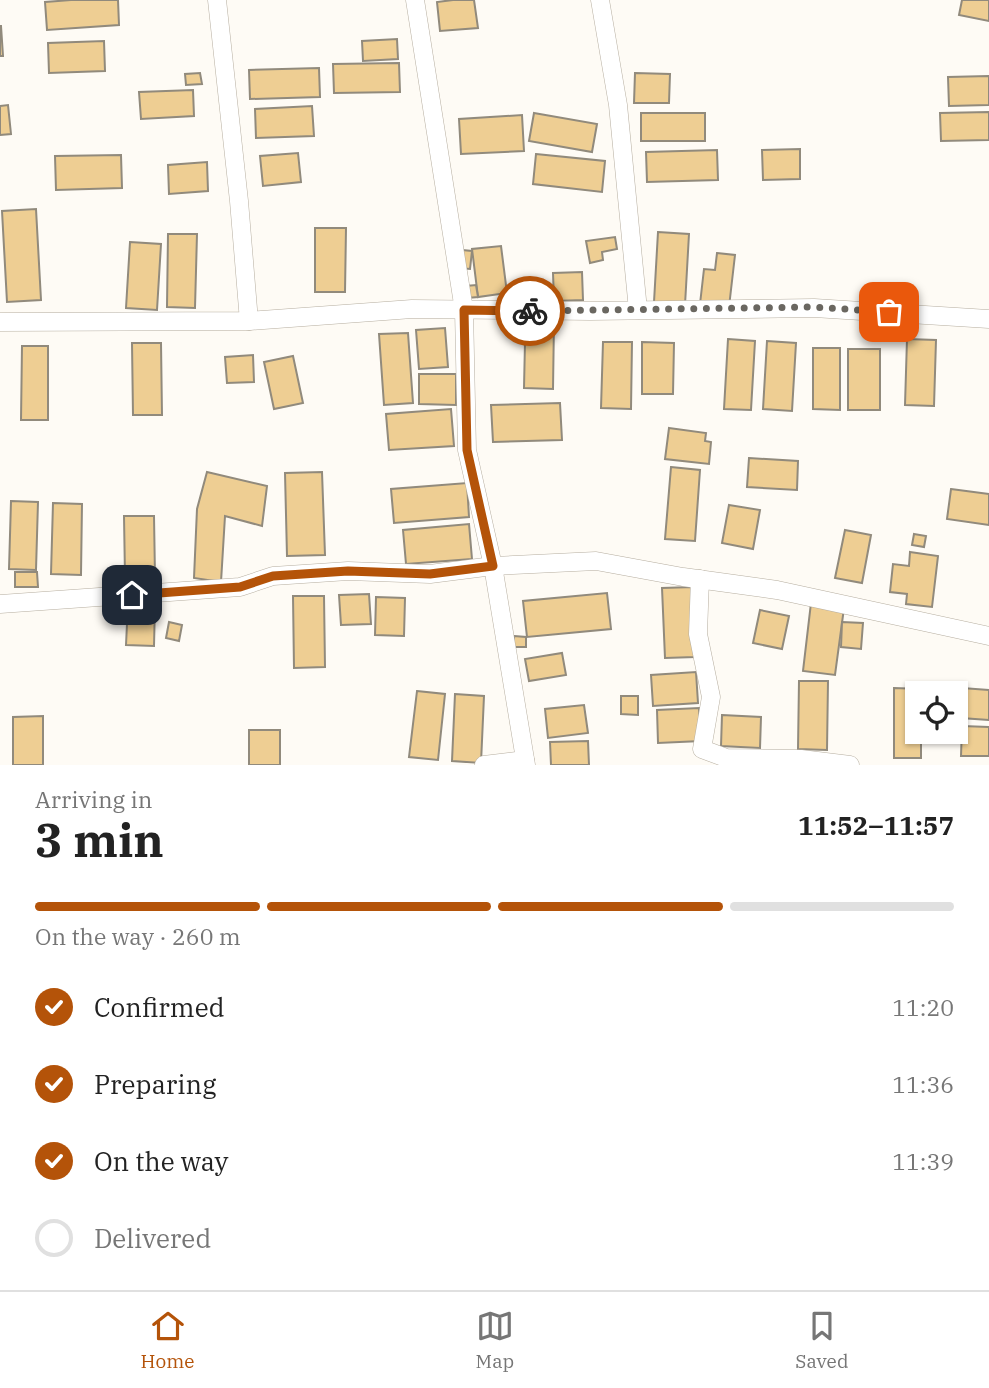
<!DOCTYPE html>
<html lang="en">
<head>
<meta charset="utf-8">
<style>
  body { margin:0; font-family:"IBM Plex Serif",serif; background:#f6f6f6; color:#222; height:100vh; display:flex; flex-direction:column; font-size:26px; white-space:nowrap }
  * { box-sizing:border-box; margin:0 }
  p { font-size:23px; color:#767676 }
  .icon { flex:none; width:38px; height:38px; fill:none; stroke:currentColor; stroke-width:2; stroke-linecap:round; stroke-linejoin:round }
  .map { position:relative; height:765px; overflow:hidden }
  .side { display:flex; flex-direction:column; background:#fff; flex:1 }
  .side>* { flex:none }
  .controls { position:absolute; left:905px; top:681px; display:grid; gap:14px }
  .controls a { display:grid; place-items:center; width:63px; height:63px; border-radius:0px; background:#fff; box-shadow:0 2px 5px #0004; font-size:35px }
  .pin { position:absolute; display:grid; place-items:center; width:60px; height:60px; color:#fff; margin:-30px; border-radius:14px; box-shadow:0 4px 10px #0006 }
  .courier { position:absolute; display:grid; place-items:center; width:70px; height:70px; margin:-35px; border:5px solid #b45309; border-radius:50%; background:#fff; color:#222; box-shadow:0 2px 9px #0007 }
  .overview em { font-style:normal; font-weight:700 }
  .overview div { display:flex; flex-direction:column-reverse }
  .overview { display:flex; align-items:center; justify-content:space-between; height:119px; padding:0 35px }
  h1 { font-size:46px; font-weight:700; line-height:52px }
  .bar { display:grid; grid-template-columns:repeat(4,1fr); gap:10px 7px; align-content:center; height:84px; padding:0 35px }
  .bar i { height:9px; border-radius:5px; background:#e0e0e0 }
  .bar .selected { background:#b45309 }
  .bar p { grid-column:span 4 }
  ol { padding:0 35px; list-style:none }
  li { display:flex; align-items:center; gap:21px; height:77px }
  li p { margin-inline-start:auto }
  li .icon { padding:7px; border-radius:50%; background:#b45309; color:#fff; stroke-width:4 }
  li:last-child { color:#767676 }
  li i { width:38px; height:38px; border:4px solid #e0e0e0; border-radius:50% }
  .tabs { display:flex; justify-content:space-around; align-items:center; height:98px; border-top:2px solid #e0e0e0; background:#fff; font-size:19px; color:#767676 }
  .tabs a { display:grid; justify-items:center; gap:4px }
  .tabs .selected { color:#b45309 }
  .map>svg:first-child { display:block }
</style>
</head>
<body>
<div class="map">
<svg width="989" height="765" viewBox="0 0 989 765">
  <rect width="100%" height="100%" fill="#fefbf5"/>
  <g fill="#eece93" stroke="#918a7c" stroke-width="2">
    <path d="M 71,0 L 118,0 L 119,25 L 47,30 L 45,2 Z"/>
    <path d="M 453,0 L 474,0 L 478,28 L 440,31 L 437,2 Z"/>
    <path d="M 962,0 L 989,0 L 989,21 L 959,15 Z"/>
    <path d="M 0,26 L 1,26 L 3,56 L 0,56 Z"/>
    <path d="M 397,39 L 398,59 L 363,61 L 362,41 Z"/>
    <path d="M 104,41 L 105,71 L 49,73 L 48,43 Z"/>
    <path d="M 399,63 L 400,92 L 334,93 L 333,64 Z"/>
    <path d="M 319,68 L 320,97 L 250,99 L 249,70 Z"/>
    <path d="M 200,73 L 202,84 L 186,85 L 185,74 Z"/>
    <path d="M 635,73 L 670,74 L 669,103 L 634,103 Z"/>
    <path d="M 989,76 L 989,105 L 949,106 L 948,77 Z"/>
    <path d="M 193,90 L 194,116 L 141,119 L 139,92 Z"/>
    <path d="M 8,105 L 11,134 L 0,135 L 0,106 Z"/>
    <path d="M 312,106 L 314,136 L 256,138 L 255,109 Z"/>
    <path d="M 989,112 L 989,140 L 941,141 L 940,113 Z"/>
    <path d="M 534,113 L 597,124 L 592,152 L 529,141 Z"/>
    <rect x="641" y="113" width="64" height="28"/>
    <path d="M 522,115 L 524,151 L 461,154 L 459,119 Z"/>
    <path d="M 800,149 L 800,179 L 763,180 L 762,150 Z"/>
    <path d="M 717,150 L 718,180 L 647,182 L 646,152 Z"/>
    <path d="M 298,153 L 301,182 L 263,186 L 260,156 Z"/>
    <path d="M 536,154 L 605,161 L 602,192 L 533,184 Z"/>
    <path d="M 121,155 L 122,188 L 56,190 L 55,156 Z"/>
    <path d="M 207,162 L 208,191 L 169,194 L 168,165 Z"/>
    <path d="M 36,209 L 41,300 L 7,302 L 2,211 Z"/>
    <path d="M 315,228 L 346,228 L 345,292 L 315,292 Z"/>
    <path d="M 658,232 L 689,234 L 685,305 L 654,302 Z"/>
    <path d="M 168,234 L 197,234 L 195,308 L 167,307 Z"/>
    <path d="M 615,237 L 617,249 L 602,252 L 603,260 L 590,263 L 586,241 Z"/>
    <path d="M 130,242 L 161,244 L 157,310 L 126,308 Z"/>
    <path d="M 501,246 L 507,293 L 478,297 L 472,249 Z"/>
    <path d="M 462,250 L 472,251 L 470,269 L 460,268 Z"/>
    <path d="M 717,253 L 735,255 L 729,307 L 700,304 L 704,269 L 715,270 Z"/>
    <path d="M 582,272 L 583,300 L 554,301 L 553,273 Z"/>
    <path d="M 476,285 L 478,297 L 467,298 L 466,286 Z"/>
    <path d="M 537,321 L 554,321 L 553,389 L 524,388 L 525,342 L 536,342 Z"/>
    <path d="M 445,328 L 448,367 L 419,369 L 416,330 Z"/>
    <path d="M 408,333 L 413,403 L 384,405 L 379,334 Z"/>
    <path d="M 728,339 L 755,341 L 751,410 L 724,409 Z"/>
    <path d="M 907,339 L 936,340 L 934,406 L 905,405 Z"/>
    <path d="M 767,341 L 796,343 L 792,411 L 763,409 Z"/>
    <path d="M 603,342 L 632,342 L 631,409 L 601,408 Z"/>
    <path d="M 642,342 L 674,343 L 673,394 L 642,394 Z"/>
    <path d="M 132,343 L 161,343 L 162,415 L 133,415 Z"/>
    <path d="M 22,346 L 48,346 L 48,420 L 21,420 Z"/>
    <path d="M 813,348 L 840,348 L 840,410 L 813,409 Z"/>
    <rect x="848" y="349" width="32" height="61"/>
    <path d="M 253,355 L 254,382 L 227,383 L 225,357 Z"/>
    <path d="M 293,356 L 303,403 L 274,409 L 264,362 Z"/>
    <path d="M 419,374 L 456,374 L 456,405 L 419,404 Z"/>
    <path d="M 560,403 L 562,440 L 493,442 L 491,405 Z"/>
    <path d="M 451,409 L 454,446 L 389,450 L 386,414 Z"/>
    <path d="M 669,428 L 706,433 L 705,441 L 711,442 L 709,464 L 665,459 Z"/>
    <path d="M 749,458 L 798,461 L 797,490 L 747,487 Z"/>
    <path d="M 671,467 L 700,470 L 695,541 L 665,539 Z"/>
    <path d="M 207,472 L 267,486 L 262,526 L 225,516 L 221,582 L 194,578 L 197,509 Z"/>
    <path d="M 322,472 L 325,555 L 287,556 L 285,473 Z"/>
    <path d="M 467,483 L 469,517 L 394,523 L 391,489 Z"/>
    <path d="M 951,489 L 989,494 L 989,525 L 947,519 Z"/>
    <path d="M 11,501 L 38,502 L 36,570 L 9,569 Z"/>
    <path d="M 53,503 L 82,504 L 81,575 L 51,574 Z"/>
    <path d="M 729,505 L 760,510 L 753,549 L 722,543 Z"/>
    <path d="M 124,516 L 154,516 L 155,577 L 125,577 Z"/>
    <path d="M 469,524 L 472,559 L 406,564 L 403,530 Z"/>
    <path d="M 845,530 L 871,535 L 862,583 L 835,578 Z"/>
    <path d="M 914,534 L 926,536 L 924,547 L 912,545 Z"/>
    <path d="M 910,552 L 938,556 L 932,607 L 906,604 L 907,594 L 890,592 L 893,564 L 909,566 Z"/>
    <path d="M 15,572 L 37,572 L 38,587 L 15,587 Z"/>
    <path d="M 693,587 L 695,657 L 665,658 L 662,588 Z"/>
    <path d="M 607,593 L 611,629 L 527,637 L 523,601 Z"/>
    <path d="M 369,594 L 371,624 L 341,625 L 339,595 Z"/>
    <path d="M 293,596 L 324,596 L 325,667 L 294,668 Z"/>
    <path d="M 376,597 L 405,598 L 404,636 L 375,635 Z"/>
    <path d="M 128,603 L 155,604 L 154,646 L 126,645 Z"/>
    <path d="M 811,603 L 844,608 L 835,675 L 803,671 Z"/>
    <path d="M 760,610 L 789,616 L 782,649 L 753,643 Z"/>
    <path d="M 169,622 L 182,625 L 179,641 L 166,638 Z"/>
    <path d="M 842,622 L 863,623 L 861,649 L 841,647 Z"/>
    <path d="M 514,636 L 526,637 L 526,647 L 514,647 Z"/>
    <path d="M 562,653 L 566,675 L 529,681 L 525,659 Z"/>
    <path d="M 696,672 L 698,703 L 653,706 L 651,675 Z"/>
    <path d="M 799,681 L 828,681 L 827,750 L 798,749 Z"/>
    <path d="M 894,688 L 921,689 L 921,693 L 917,693 L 917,732 L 921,732 L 921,758 L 894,758 Z"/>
    <path d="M 962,688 L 989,690 L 989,720 L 961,718 Z"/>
    <path d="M 417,691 L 445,694 L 438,760 L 409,757 Z"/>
    <path d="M 455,694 L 484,696 L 481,763 L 452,761 Z"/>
    <path d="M 621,696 L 638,696 L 638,715 L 621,714 Z"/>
    <path d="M 584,705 L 588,733 L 548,738 L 545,709 Z"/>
    <path d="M 699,708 L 701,741 L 658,743 L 657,710 Z"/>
    <path d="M 722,715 L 761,717 L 760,748 L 721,746 Z"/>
    <path d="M 43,716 L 43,765 L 13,765 L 13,717 Z"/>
    <path d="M 962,726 L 989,727 L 989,756 L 961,756 Z"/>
    <rect x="249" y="730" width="31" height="35"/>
    <path d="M 588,741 L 589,765 L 551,765 L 550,742 Z"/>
  </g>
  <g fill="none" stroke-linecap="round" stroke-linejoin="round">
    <g stroke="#b6aea0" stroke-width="19">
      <g id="minor">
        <path d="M 217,0 L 239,201 L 249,321"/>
        <path d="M 415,0 L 464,310 L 467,450 L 493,566 L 526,765"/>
        <path d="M 600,0 L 618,105 L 638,310"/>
        <path d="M 0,322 L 249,321 L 412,309 L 590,311 L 814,308 L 989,319"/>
        <path d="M 700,579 L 698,634 L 711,697 L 702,749 L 726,758 L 801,759 L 850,765"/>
        <path d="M 0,604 L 240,587 L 273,576 L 348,571 L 430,574 L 493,566 L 596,561 L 683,577 L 777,590 L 989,636"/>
        <path d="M 484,765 L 525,760"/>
      </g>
    </g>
    <use href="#minor" stroke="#fff" stroke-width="18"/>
  </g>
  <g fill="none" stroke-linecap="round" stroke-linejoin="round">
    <path stroke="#6a6761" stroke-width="7" stroke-dasharray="0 12.6" d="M 530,311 L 814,307 L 889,312"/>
    <path stroke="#b45309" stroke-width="9" d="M 132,595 L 240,587 L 273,576 L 348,571 L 430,574 L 493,566 L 467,450 L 464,310 L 530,311"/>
  </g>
</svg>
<div class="controls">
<a><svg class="icon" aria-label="locate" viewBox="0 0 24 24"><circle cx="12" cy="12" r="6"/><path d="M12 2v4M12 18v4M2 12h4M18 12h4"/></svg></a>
</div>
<div class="pin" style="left:889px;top:312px;background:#ea580c"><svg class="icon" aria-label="bag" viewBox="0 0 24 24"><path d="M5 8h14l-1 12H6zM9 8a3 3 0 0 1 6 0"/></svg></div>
<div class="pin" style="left:132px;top:595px;background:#1f2937"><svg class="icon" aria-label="home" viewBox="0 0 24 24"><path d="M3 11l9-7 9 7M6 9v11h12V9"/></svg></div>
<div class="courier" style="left:530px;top:311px"><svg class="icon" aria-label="bike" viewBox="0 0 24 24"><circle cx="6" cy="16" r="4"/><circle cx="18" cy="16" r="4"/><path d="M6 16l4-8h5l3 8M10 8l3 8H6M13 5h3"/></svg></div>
</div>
<section class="side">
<div class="overview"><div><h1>3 min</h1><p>Arriving in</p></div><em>11:52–11:57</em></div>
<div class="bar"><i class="selected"></i><i class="selected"></i><i class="selected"></i><i></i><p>On the way · 260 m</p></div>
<ol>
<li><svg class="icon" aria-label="check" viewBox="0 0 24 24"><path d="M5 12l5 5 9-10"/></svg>Confirmed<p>11:20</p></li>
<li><svg class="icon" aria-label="check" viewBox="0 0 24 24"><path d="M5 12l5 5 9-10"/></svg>Preparing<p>11:36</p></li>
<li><svg class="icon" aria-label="check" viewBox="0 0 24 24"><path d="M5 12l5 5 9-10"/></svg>On the way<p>11:39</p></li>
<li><i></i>Delivered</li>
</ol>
</section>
<nav class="tabs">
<a class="selected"><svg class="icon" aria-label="home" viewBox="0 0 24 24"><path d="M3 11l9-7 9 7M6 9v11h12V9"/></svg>Home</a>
<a><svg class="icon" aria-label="map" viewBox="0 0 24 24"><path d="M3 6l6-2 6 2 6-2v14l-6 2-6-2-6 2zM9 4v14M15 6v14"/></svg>Map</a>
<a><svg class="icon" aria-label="saved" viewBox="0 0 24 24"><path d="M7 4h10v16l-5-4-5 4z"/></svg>Saved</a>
</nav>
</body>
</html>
